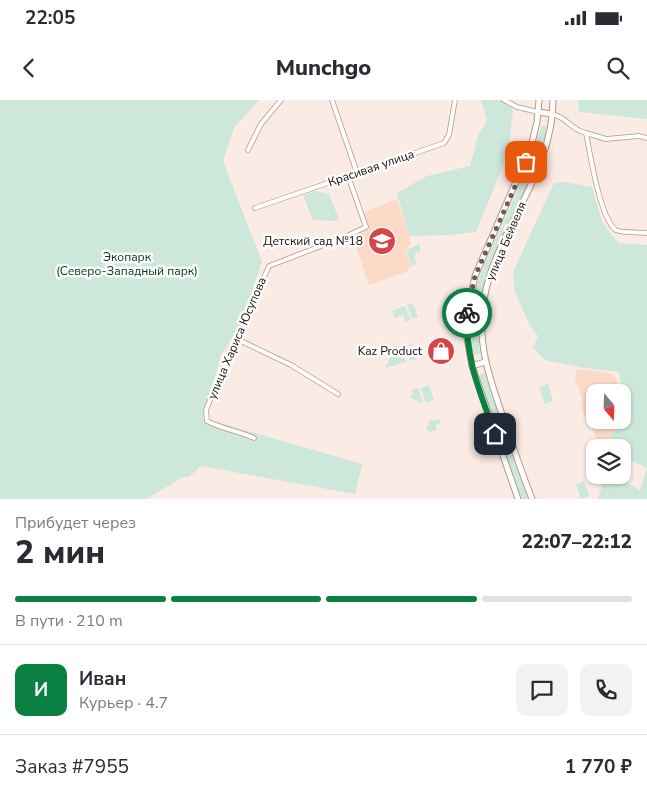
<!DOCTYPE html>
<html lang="ru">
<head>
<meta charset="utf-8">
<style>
  body { margin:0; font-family:"Nunito Sans",sans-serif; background:#f2f2f3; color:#2b2b33; height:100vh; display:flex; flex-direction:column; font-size:19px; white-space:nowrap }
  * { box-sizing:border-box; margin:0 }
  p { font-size:16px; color:#7c7c81 }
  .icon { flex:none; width:28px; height:28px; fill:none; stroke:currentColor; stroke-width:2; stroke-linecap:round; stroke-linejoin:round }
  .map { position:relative; height:399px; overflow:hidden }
  .details { display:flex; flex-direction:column; background:#fff; flex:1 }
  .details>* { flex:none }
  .needle { width:32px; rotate:161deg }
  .controls { position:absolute; left:586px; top:284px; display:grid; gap:10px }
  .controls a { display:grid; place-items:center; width:45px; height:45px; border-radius:10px; background:#fff; box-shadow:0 1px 4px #0004; font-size:25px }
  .pin { position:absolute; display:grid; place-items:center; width:42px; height:42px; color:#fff; margin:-21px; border-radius:10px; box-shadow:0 2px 8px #0006 }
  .courier { position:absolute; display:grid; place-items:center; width:50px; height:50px; margin:-25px; border:4px solid #0b8043; border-radius:50%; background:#fff; color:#222; box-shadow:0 1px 6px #0007 }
  .summary em { font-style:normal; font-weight:800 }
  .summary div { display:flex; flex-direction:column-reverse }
  .summary { display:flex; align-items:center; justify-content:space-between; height:85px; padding:0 15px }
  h1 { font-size:32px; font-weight:800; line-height:38px }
  .bar { display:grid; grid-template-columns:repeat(4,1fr); gap:8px 5px; align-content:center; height:60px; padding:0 15px }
  .bar i { height:6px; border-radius:4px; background:#e1e1e2 }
  .bar .on { background:#0b8043 }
  .bar p { grid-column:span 4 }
  .line { display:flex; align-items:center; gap:12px; padding:0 15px; border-top:1px solid #e1e1e2 }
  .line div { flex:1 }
  .round { display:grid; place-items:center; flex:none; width:52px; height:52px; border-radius:10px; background:#f2f2f3 }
  .status { display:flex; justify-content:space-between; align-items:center; height:35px; padding:0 25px; background:#fff; direction:ltr }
  .status svg { height:14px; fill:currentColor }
  header { display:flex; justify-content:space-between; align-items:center; height:65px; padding:0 15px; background:#fff; font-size:22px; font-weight:800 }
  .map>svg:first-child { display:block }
</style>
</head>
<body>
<div class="status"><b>22:05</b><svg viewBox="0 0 49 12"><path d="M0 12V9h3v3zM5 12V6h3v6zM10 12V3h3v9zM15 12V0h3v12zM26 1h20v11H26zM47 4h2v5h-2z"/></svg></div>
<header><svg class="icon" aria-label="back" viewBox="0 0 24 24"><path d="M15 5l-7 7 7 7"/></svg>Munchgo<svg class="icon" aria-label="search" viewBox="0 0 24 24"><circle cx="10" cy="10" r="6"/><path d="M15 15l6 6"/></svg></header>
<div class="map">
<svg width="647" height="399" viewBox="0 0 647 399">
  <rect width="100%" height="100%" fill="#faebe4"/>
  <g fill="#fdd9c7">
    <path d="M 397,99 L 410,138 L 409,139 L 411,144 L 405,149 L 411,168 L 408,169 L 408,171 L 369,185 L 352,135 L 369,129 L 364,112 Z"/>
    <path d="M 577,269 L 611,273 L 617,280 L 619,292 L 595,292 L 595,320 L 616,320 L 611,343 L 597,341 L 589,318 L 585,317 L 581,306 L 581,304 L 583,302 L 575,279 Z"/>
  </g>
  <g fill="#cde7da" fill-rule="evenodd">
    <path d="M 0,0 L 259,0 L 234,28 L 223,61 L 262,162 L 239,227 L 221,255 L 203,318 L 362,364 L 355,394 L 201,366 L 189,377 L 183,377 L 146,399 L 0,399 Z"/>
    <path d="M 481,0 L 508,0 L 513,10 L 508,54 L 476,132 L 449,135 L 409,136 L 397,93 L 427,76 L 470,66 L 478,36 L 487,20 Z"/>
    <path d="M 578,0 L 647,0 L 647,19 L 579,12 Z"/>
    <path d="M 541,26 L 547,27 C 538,67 519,103 502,140 C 493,159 484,179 480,201 C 477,218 478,236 480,254 L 473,255 C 470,227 471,202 480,175 L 533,55 Z"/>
    <path d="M 565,82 L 592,87 L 602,122 L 618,143 L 647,145 L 647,399 L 598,399 L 605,375 L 622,375 L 622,348 L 617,347 L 610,336 L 623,320 L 622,292 L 619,272 L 584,268 L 545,260 L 533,248 L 538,236 L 529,224 L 515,192 L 513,172 L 554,83 ZM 625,358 L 647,368 L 640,391 L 621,378 L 627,376 L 629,373 Z"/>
    <path d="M 315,91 L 329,94 L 339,119 L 334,121 L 313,120 L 303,95 Z"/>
    <path d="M 420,144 L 420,152 L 416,153 L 414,157 L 417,164 L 411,166 L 406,150 Z"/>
    <path d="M 413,203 L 418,217 L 412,219 L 407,205 Z"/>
    <path d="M 405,206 L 411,220 L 406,222 L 403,215 L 395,218 L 392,211 Z"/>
    <path d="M 412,244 L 417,259 L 410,261 L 405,246 Z"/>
    <path d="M 400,246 L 406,262 L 385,268 L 395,247 Z"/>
    <path d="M 485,273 L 489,286 L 528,399 L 521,399 L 478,275 Z"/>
    <path d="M 548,284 L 553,301 L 545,304 L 539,287 Z"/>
    <path d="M 429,285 L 434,300 L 426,303 L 421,288 Z"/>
    <path d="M 418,288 L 423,302 L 422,303 L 409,297 L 413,294 L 411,290 Z"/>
    <path d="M 439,319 L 440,323 L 435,325 L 437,330 L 430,332 L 426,330 L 430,320 L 434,321 Z"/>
    <path d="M 584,381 L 589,396 L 581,399 L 576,384 Z"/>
  </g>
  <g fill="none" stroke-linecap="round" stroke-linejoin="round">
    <g stroke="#b99685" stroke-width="5.5">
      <g id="minor">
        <path d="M 332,0 L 357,73"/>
        <path d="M 504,0 L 517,7 L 538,12"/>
        <path d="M 552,14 C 569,18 569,29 586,33 C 590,53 600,119 616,130 C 620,133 640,132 647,133"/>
        <path d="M 586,33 L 606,39 L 639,36 L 647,38"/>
        <path d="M 248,50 L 261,24 L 281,0"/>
        <path d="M 255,108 L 444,43 L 449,35 L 455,0"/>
        <path d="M 239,240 L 291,265 L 338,294"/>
        <path d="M 254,338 C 238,331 222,329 207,321 L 206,310 L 231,248 L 239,240 L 249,211 L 269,166 L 347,136 L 366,127 L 348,76"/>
      </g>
    </g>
    <g stroke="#b99685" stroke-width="7">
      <g id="secondary">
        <path d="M 538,12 L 552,14"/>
        <path d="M 472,266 L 485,262"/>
        <path d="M 518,399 L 472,266 L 467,238 L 467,213 L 475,176 L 531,47 L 537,22 L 539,0"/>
        <path d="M 532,399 C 522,373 513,347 504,320 C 490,280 476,242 484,199 C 496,130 553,74 553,0"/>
      </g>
    </g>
    <use href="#minor" stroke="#fff" stroke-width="4"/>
    <use href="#secondary" stroke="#fff" stroke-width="5"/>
  </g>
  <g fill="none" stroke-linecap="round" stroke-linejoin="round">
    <path stroke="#695c55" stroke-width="5" stroke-dasharray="0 9" d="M 467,213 L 475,176 L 526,62"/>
    <path stroke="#0b8043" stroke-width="6" d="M 467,213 C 465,259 480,292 495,334"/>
  </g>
  <defs>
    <g id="school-disc" transform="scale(1.4375)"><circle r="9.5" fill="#d64649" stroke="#fcfcfc"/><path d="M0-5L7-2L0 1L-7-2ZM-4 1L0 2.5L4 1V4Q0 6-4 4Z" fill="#fff"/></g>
    <g id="shop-disc" transform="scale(1.4375)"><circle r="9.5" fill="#d64649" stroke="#fcfcfc"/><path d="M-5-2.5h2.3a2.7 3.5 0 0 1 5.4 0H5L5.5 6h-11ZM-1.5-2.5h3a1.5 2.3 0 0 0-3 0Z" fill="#fff"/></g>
  </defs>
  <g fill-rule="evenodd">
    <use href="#school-disc" x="382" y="141"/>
    <use href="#shop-disc" x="441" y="251"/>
  </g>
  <g text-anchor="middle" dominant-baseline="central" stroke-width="5" stroke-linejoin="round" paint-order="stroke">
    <g font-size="12" fill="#1b0f08" stroke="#fcfcfc">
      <text transform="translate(371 68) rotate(-19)">Красивая улица</text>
      <text transform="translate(506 141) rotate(-67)">улица Бейвеля</text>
      <text transform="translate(237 238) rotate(-67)">улица Хариса Юсупова</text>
    </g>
    <g font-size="12" fill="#1b0f08" stroke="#fcfcfc" text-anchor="end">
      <text x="363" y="141">Детский сaд №18</text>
      <text x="422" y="251">Kaz Product</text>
    </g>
    <g font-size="12" fill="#013624" stroke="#fcfcfc">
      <text x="127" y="157">Экопарк<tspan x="127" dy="14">(Северо-Западный парк)</tspan></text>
    </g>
  </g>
</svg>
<div class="controls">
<a><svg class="needle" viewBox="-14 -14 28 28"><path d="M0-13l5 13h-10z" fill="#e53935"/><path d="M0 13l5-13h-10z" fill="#7c7c81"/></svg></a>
<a><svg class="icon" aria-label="layers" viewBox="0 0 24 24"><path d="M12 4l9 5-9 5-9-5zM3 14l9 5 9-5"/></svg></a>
</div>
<div class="pin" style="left:526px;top:62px;background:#ea580c"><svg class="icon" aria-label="bag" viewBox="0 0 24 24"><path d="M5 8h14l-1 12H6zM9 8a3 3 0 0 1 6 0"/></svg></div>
<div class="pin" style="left:495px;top:334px;background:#1f2937"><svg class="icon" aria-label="home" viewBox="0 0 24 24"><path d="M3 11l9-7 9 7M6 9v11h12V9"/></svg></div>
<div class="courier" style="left:467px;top:213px"><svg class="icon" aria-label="bike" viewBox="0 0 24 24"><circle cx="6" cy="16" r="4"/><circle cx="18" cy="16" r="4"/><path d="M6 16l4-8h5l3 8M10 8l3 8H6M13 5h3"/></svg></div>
</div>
<section class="details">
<div class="summary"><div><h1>2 мин</h1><p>Прибудет через</p></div><em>22:07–22:12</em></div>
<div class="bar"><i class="on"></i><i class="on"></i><i class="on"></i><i></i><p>В пути · 210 m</p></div>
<div class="line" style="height:90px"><b class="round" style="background:#0b8043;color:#fff">И</b><div><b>Иван</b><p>Курьер · 4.7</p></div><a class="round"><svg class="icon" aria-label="chat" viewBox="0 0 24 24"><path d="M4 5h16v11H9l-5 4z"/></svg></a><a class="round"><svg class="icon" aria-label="phone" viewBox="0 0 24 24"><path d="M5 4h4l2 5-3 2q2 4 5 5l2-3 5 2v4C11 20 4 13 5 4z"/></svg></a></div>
<div class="line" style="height:65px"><div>Заказ #7955</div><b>1 770 ₽</b></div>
</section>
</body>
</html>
